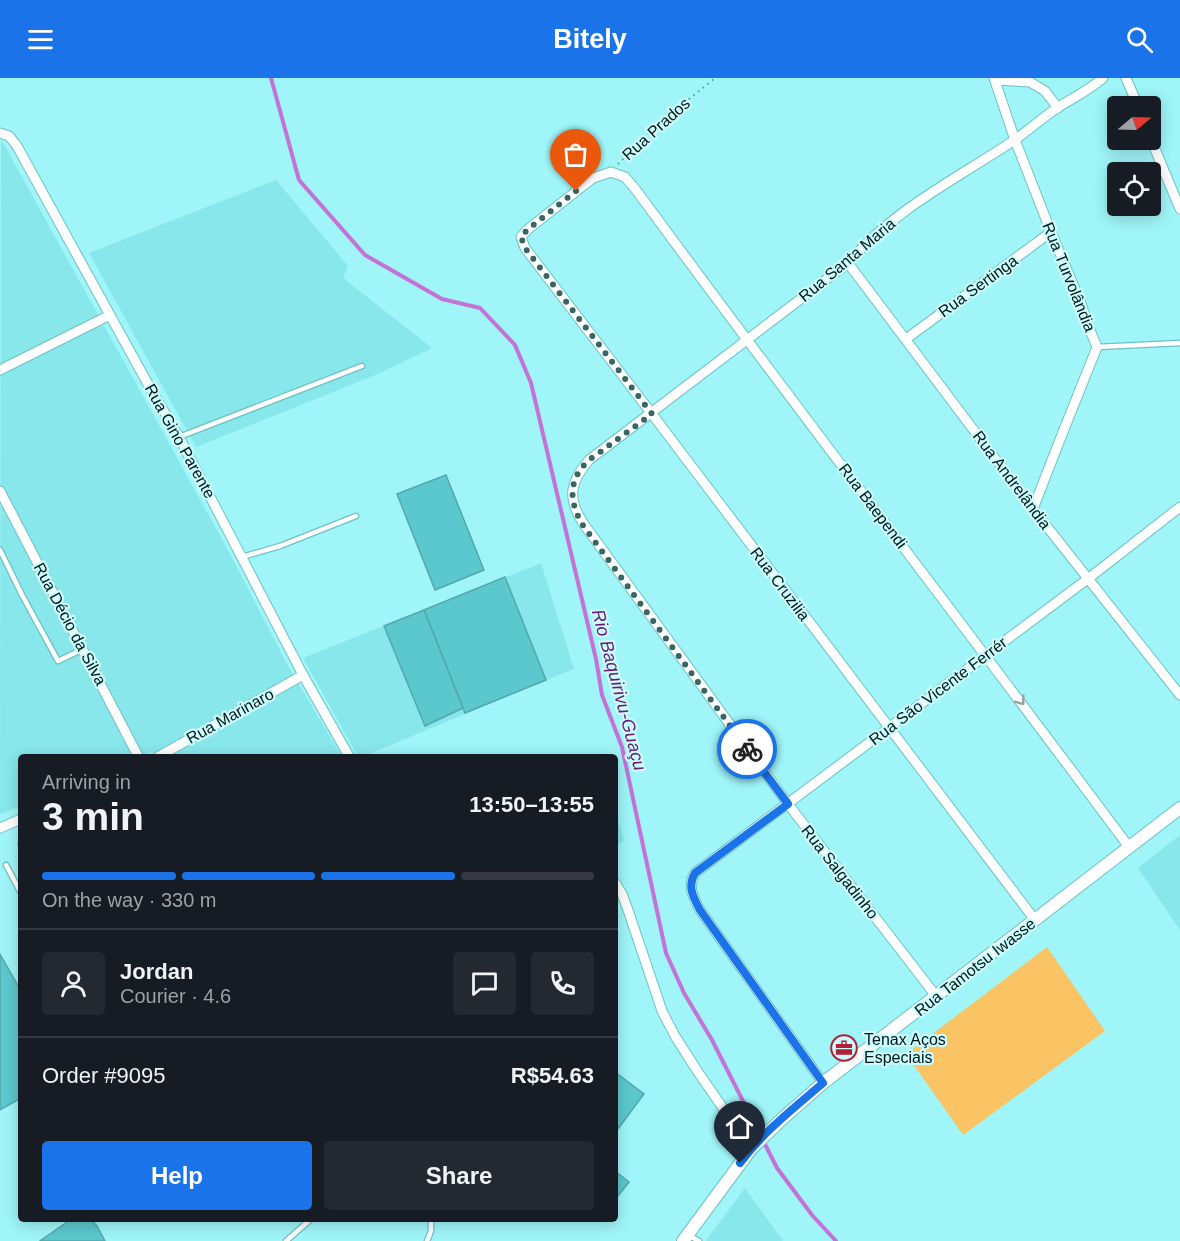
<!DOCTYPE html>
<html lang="en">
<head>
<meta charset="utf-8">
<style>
  body { margin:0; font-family:Helvetica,sans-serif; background:#242831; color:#f1f3f6; height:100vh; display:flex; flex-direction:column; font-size:22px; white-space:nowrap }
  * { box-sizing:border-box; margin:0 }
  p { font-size:20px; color:#9ea1a6 }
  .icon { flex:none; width:33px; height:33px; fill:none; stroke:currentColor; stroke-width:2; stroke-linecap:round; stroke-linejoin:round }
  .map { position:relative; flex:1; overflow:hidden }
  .sheet { position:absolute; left:18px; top:676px; width:600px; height:468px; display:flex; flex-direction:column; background:#171b24; border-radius:6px; box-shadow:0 3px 15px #0003 }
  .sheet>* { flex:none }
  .needle { width:39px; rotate:71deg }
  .controls { position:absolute; left:1107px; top:18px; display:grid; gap:12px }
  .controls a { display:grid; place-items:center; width:54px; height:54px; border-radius:6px; background:#171b24; box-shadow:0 3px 15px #0003; font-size:30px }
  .pin { position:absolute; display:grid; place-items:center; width:51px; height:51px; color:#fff; margin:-62px -26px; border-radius:50% 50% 50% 0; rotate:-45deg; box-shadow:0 0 6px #0007 }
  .pin .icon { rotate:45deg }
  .courier { position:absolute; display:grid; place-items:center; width:60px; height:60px; margin:-30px; border:4px solid #1a73e8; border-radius:50%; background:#fff; color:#222; box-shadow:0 2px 8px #0007 }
  .overview em { font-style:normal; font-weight:600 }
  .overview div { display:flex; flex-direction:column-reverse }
  .overview { display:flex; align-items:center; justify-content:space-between; height:102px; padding:0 24px }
  h1 { font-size:39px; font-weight:600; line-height:45px }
  .bar { display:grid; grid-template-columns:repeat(4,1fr); gap:9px 6px; align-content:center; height:72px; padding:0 24px }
  .bar i { height:8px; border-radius:4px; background:#363941 }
  .bar .selected { background:#1a73e8 }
  .bar p { grid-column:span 4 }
  .line { display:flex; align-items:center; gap:15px; padding:0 24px; border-top:2px solid #363941 }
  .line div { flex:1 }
  .round { display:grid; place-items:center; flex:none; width:63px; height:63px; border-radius:6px; background:#242831 }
  .button { display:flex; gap:12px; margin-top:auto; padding:12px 24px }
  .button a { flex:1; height:69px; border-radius:6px; background:#1a73e8; color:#fff; font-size:24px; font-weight:600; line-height:69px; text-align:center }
  .button a+a { background:#242831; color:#f1f3f6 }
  header { display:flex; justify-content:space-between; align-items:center; height:78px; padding:0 24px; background:#1a73e8; color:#fff; font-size:27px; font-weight:600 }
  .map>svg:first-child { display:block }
</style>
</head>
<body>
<header><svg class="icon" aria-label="menu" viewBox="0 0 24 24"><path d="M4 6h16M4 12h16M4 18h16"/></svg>Bitely<svg class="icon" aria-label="search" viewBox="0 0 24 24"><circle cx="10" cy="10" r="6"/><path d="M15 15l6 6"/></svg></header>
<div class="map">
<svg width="1180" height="1163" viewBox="0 0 1180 1163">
  <rect width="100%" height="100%" fill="#9ff5f8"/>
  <g fill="#88e7eb">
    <path d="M 1,61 L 229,474 L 288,588 L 342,679 L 156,680 L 153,673 L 137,680 L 21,680 L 21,728 L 0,736 Z"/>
    <path d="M 276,102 L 348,188 L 343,200 L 432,270 L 380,295 L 196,369 L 89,175 Z"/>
    <path d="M 541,485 L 574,591 L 359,680 L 303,580 Z"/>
    <path d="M 615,731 L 624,762 L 615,769 Z"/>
    <path d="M 1180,757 L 1180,852 L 1138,790 Z"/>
    <path d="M 745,1110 L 783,1163 L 706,1163 L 710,1157 Z"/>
  </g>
  <path fill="#fac364" d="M 1047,869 L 1105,953 L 963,1057 L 906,976 Z"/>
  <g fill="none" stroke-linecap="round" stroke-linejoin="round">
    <path stroke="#c372d8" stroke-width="4" d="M 271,0 L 299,102 L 365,177 L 442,221 L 480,230 L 515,267 L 531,305 L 596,581 L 602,617 L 622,669 L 666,875 L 684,915 L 712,962 L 777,1090 L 812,1137 L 836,1163"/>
  </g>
  <g fill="#5bc8cd" stroke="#53a8ac" stroke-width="1.5">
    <path d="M 446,397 L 484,492 L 435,512 L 397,416 Z"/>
    <path d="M 505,499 L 546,602 L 465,635 L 424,532 Z"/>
    <path d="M 424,532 L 463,630 L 425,648 L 384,548 Z"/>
    <path d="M 0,876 L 21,913 L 21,1020 L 0,1032 Z"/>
    <path d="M 615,994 L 644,1016 L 615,1055 Z"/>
    <path d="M 615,1093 L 629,1104 L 617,1119 L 615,1118 Z"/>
    <path d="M 70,1142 L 91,1142 L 97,1148 L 105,1163 L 40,1163 Z"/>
  </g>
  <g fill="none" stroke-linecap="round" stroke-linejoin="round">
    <g stroke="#6dc2c5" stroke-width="7">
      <g id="service">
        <path d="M 1097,269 L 1180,265"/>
        <path d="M 179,359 L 362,288"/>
        <path d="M 0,472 L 22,517 L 58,583 L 83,571"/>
        <path d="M 242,479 L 280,468 L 356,438"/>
        <path d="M 21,765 L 21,767"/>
        <path d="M 6,787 L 21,815"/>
        <path d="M 688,1157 L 699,1163"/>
        <path d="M 286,1163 L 310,1142"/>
        <path d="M 427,1163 L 431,1153 L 431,1142"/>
      </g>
    </g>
    <g stroke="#6dc2c5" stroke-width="11">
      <g id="minor">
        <path d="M 994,0 L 1015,62 L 1051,154 L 1081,225 L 1087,245 L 1097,269 L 1059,364 L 1033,431"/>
        <path d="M 1126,0 L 1138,28"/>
        <path d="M 995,2 L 1030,4 L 1045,13 L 1058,30"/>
        <path d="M 0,55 L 9,58 L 17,68 L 149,308 L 179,359 L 303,597 L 350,680"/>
        <path d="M 1150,59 L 1180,131"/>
        <path d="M 848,185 L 1033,431 L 1180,617"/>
        <path d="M 906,261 L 1051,154"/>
        <path d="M 0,292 L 110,237"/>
        <path d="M 0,413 L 139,680"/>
        <path d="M 156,680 L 303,597"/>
        <path d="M 0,750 L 21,741"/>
        <path d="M 615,805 L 622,816 L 628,832 L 662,933 L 675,958 L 696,991 L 751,1071"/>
        <path d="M 1035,842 L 652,336 L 525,170 L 521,159 L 527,152 L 593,100 L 611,94 L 625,99 L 636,112 C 798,333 966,550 1129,769"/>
        <path d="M 936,918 L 788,726 L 583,445 C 567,420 570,404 589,382 L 848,185 C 893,132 956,101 1013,63 C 1028,53 1042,40 1057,30 C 1073,20 1089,12 1103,0"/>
        <path d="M 823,1005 L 700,832 C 693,819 687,808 695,795 L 1089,500 L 1180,429"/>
      </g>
    </g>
    <g stroke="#6dc2c5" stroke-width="14">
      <path id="tertiary" d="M 683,1163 L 751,1071 L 782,1041 L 823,1005 L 1180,730"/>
    </g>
    <path stroke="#5c989a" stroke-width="2" stroke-dasharray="1.5 4.5" stroke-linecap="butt" d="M 618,86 L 662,43 L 715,0"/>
    <use href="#service" stroke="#fff" stroke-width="4.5"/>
    <use href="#minor" stroke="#fff" stroke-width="9"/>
    <use href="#tertiary" stroke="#fff" stroke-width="12"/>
  </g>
  <defs><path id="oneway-chevron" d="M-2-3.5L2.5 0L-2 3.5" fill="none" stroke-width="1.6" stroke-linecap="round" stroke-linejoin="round" transform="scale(1.5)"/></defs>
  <use stroke="#99a2a3" href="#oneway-chevron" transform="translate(1021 623) rotate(53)"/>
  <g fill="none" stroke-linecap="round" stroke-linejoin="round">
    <path stroke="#386566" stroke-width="6" stroke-dasharray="0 10.8" d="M 576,113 L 527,152 L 521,159 L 525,170 L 652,336 C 637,347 622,358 607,369 C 601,374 594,378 588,383 C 568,402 569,423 582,446 L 747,671"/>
    <path stroke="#1a73e8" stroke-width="8" d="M 740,1085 C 763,1054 794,1030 823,1005 L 700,832 C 693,819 687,808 695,795 L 788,726 L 747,671"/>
  </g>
  <defs>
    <g id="office-ring" transform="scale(1.35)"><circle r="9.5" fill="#cbfbfd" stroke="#b21f37" stroke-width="1.5"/><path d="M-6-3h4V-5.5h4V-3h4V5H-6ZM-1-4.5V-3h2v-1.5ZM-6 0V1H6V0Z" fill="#b21f37"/></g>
  </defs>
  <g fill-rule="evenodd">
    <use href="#office-ring" x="844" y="970"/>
  </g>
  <g text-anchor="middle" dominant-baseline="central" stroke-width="4.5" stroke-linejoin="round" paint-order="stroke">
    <g font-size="16" fill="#001718" stroke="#cbfbfd">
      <text transform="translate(656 51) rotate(-42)">Rua Prados</text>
      <text transform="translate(847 182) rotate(-40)">Rua Santa Maria</text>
      <text transform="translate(1069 199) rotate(68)">Rua Turvolândia</text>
      <text transform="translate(978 208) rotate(-36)">Rua Sertinga</text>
      <text transform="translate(180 363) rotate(61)">Rua Gino Parente</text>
      <text transform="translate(1012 402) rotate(53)">Rua Andrelândia</text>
      <text transform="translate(873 428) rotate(53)">Rua Baependi</text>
      <text transform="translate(780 506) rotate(53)">Rua Cruzilia</text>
      <text transform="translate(70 546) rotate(62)">Rua Décio da Silva</text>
      <text transform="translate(938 613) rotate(-37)">Rua São Vicente Ferrér</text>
      <text transform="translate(230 638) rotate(-29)">Rua Marinaro</text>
      <text transform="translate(840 794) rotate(52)">Rua Salgadinho</text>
      <text transform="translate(975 889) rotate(-38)">Rua Tamotsu Iwasse</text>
    </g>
    <g font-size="16" fill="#001718" stroke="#cbfbfd" text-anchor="start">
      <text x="864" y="961">Tenax Aços<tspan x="864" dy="18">Especiais</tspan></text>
    </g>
    <g font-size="18" font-style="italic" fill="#651a77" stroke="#cbfbfd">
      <text transform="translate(619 612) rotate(75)">Rio Baquirivu-Guaçu</text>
    </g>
  </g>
</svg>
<div class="controls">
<a><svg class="needle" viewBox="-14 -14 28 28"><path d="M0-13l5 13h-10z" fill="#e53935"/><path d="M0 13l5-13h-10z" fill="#9ea1a6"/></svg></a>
<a><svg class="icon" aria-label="locate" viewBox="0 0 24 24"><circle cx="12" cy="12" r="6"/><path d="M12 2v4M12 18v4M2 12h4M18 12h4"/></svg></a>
</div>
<div class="pin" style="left:576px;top:113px;background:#ea580c"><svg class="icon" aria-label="bag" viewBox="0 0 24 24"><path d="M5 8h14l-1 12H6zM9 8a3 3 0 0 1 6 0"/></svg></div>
<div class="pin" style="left:740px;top:1085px;background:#1f2937"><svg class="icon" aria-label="home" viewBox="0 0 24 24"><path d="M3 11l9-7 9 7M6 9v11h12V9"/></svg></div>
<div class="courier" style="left:747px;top:671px"><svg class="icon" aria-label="bike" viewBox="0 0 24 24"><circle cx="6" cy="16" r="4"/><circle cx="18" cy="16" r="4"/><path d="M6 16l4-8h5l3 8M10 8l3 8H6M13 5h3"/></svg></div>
<section class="sheet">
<div class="overview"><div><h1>3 min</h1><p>Arriving in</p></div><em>13:50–13:55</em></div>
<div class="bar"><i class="selected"></i><i class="selected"></i><i class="selected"></i><i></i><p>On the way · 330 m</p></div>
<div class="line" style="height:108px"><a class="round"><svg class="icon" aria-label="person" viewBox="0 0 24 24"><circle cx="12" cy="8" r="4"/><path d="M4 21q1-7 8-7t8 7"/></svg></a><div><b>Jordan</b><p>Courier · 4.6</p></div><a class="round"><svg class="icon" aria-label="chat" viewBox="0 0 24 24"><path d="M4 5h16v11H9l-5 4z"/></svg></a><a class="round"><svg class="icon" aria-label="phone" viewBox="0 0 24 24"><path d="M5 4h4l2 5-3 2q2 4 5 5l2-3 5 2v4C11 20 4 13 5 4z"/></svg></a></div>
<div class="line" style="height:78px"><div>Order #9095</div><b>R$54.63</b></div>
<div class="button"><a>Help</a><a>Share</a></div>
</section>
</div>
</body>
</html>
